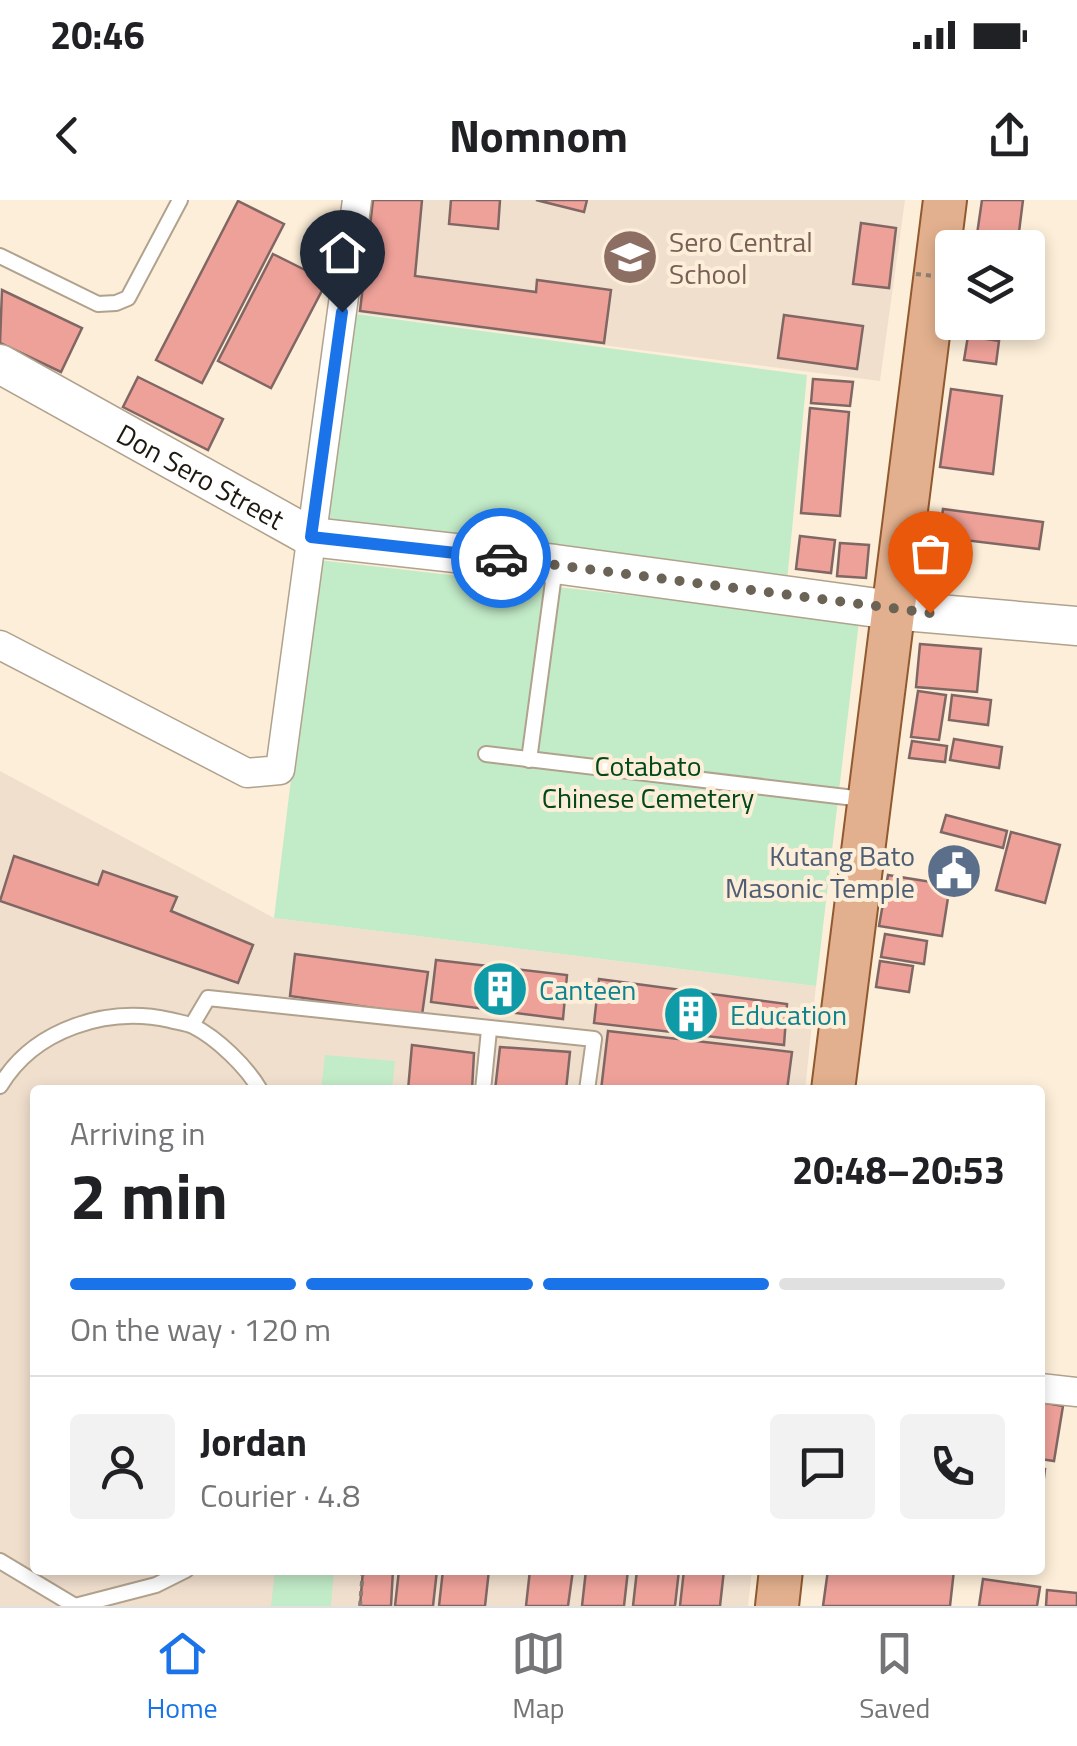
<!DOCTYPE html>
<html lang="en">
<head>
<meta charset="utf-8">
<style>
  body { margin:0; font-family:"Titillium Web",sans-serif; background:#f2f2f2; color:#202124; height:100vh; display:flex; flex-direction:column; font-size:38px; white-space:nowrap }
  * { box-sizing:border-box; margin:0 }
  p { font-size:32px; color:#757577 }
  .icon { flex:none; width:55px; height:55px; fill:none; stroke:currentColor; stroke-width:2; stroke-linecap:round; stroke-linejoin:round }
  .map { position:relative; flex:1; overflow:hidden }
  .details { position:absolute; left:30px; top:885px; width:1015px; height:490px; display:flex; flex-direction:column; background:#fff; border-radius:10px; box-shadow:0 5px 15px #0003 }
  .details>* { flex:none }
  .controls { position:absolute; left:935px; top:30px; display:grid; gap:20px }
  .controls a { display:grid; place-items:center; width:110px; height:110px; border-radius:10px; background:#fff; box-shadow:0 5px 15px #0003; font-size:50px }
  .pin { position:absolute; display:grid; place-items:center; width:85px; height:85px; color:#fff; margin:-102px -42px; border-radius:50% 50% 50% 0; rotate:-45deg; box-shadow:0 0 10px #0007 }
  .pin .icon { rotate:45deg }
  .courier { position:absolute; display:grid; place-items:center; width:100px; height:100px; margin:-50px; border:8px solid #1a73e8; border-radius:50%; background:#fff; color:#222; box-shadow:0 2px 12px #0007 }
  .headline em { font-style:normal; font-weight:700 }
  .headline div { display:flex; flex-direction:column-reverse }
  .headline { display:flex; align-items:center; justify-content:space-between; height:170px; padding:0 40px }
  h1 { font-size:65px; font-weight:700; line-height:75px }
  .bar { display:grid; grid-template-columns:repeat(4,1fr); gap:15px 10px; align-content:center; height:120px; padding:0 40px }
  .bar i { height:12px; border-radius:8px; background:#e0e0e0 }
  .bar .active { background:#1a73e8 }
  .bar p { grid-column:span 4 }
  .line { display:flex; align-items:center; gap:25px; padding:0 40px; border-top:2px solid #e0e0e0 }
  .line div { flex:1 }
  .round { display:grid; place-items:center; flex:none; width:105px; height:105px; border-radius:10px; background:#f2f2f2 }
  .status { display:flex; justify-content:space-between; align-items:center; height:70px; padding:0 50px; background:#fff; direction:ltr }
  .status svg { height:28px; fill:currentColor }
  header { display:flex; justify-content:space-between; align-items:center; height:130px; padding:0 40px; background:#fff; font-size:45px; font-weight:700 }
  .dock { display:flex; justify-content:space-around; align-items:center; height:140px; border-top:2px solid #e0e0e0; background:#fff; font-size:28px; color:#757577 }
  .dock a { display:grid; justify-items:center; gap:5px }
  .dock .active { color:#1a73e8 }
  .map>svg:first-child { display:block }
</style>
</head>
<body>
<div class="status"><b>20:46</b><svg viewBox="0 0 49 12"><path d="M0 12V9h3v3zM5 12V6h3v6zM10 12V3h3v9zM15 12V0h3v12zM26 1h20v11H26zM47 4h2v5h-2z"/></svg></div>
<header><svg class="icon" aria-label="back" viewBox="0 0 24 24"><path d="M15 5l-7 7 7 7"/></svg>Nomnom<svg class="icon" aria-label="share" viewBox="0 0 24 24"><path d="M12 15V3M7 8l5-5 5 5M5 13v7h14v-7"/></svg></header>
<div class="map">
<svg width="1077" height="1406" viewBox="0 0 1077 1406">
  <rect width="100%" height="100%" fill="#fceed8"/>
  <g fill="#f1dfce">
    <path d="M 370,0 L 905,0 L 880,181 L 357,113 Z"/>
    <path d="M 0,571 L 274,718 L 816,786 L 805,890 L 35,890 L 35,1370 L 752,1370 L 748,1406 L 0,1406 Z"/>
  </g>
  <g fill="#c2ebc8">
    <path d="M 349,113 L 807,175 L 787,381 L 322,323 Z"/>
    <path d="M 318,360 L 859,421 L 816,786 L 274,718 Z"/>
    <path d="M 325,855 L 395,861 L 392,890 L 321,890 Z"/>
    <path d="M 275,1370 L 334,1370 L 331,1406 L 271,1406 Z"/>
  </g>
  <g fill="#eea199" stroke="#816764" stroke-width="2.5">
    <path d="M 373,0 L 422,0 L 415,76 L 536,92 L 537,80 L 611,90 L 604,143 L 360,111 Z"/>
    <path d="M 451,0 L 500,0 L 498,29 L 449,24 Z"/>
    <path d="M 536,0 L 587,0 L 584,12 Z"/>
    <path d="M 982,0 L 1023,0 L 1017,48 L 975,48 Z"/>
    <path d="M 238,1 L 284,24 L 202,183 L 156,160 Z"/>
    <path d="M 861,23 L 896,28 L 889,88 L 853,84 Z"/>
    <path d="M 273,54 L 327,81 L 271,188 L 218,161 Z"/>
    <path d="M 2,90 L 82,128 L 61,172 L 0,143 Z"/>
    <path d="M 784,115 L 863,126 L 857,169 L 778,158 Z"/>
    <path d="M 968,136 L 999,141 L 996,164 L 964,160 Z"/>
    <path d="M 138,177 L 223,219 L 208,250 L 123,207 Z"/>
    <path d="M 813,179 L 853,182 L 850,206 L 811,203 Z"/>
    <path d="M 951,189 L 1002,196 L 993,274 L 940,267 Z"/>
    <path d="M 810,208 L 849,212 L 840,316 L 801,313 Z"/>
    <path d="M 943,309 L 1043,322 L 1039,349 L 939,337 Z"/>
    <path d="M 800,336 L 835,340 L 831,373 L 796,369 Z"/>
    <path d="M 840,343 L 869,345 L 866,378 L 837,376 Z"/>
    <path d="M 920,444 L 981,449 L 977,492 L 916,487 Z"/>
    <path d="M 918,491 L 946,495 L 939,540 L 911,537 Z"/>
    <path d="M 952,495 L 991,500 L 988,525 L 949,520 Z"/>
    <path d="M 954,539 L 1002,547 L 999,568 L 950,560 Z"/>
    <path d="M 912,541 L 947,546 L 945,562 L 909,558 Z"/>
    <path d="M 946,615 L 1007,631 L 1003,648 L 941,632 Z"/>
    <path d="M 1011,632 L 1060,645 L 1045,703 L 996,690 Z"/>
    <path d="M 14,656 L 98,685 L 103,671 L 177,697 L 171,711 L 253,745 L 238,783 L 0,701 Z"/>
    <path d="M 888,675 L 950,685 L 942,736 L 879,726 Z"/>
    <path d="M 885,734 L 927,741 L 924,764 L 881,757 Z"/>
    <path d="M 295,754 L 428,772 L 422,815 L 290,796 Z"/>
    <path d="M 436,760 L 567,775 L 563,819 L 431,802 Z"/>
    <path d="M 880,761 L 913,766 L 909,792 L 876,787 Z"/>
    <path d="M 599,779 L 787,804 L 784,845 L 594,823 Z"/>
    <path d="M 608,831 L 792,852 L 787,890 L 601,890 Z"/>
    <path d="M 412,845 L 474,853 L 472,890 L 408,890 Z"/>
    <path d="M 500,847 L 570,852 L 566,890 L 495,890 Z"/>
    <path d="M 1040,1202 L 1063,1206 L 1054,1261 L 1040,1259 Z"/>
    <path d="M 1040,1268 L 1045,1269 L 1040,1311 Z"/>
    <path d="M 363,1370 L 393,1370 L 391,1406 L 360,1406 Z"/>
    <path d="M 399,1370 L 437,1370 L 433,1406 L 395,1406 Z"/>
    <path d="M 443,1370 L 489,1370 L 485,1406 L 439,1406 Z"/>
    <path d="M 530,1370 L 573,1370 L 568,1406 L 526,1406 Z"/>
    <path d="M 586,1370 L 628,1370 L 624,1406 L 582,1406 Z"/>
    <path d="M 637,1370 L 679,1370 L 675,1406 L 633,1406 Z"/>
    <path d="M 684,1370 L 724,1370 L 720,1406 L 680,1406 Z"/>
    <path d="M 828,1370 L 954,1370 L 950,1406 L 823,1406 Z"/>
    <path d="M 983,1379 L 1040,1387 L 1037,1406 L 979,1406 Z"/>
    <path d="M 1047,1390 L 1077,1393 L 1077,1406 L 1046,1406 Z"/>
  </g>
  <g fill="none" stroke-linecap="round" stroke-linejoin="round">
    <g stroke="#b0a28d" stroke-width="18">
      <g id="lane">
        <path d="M 0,56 L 98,104 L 116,103 L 128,98 L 180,0"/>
        <path d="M 486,554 L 863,599"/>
        <path d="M 529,560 L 555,367"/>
        <path d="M 192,825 L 208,798 L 594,839 L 587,890"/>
        <path d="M 0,886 C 34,829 107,806 170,820 C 177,822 186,823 193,826 C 217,838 247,867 260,890"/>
        <path d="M 483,890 L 489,830"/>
        <path d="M 0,1361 L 75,1406"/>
        <path d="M 75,1406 L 156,1385 L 186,1370"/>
      </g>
    </g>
    <g stroke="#b0a28d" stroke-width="31">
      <g id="street">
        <path d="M 0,445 L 247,573 L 280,570 L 357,0"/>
        <path d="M 1040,1188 L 1077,1192"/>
      </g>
    </g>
    <g stroke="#b0a28d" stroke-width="41">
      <g id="secondary">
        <path id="s1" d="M 0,164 L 311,337 L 555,364 L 892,410 L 1077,426"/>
      </g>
    </g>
    <g stroke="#905930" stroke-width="46">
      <g id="primary">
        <path d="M 833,890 L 945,0"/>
        <path d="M 777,1406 L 781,1370"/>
      </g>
    </g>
    <path stroke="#8b8273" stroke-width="4" stroke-dasharray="5 5" stroke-linecap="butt" d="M 360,1406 L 363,1370"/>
    <use href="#lane" stroke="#fff" stroke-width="14"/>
    <use href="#street" stroke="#fff" stroke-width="28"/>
    <use href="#secondary" stroke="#fff" stroke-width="38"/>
    <use href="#primary" stroke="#e2b08e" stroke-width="42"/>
    <path stroke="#8b8273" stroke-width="4" stroke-dasharray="5 5" stroke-linecap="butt" d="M 916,74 L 952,78"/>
  </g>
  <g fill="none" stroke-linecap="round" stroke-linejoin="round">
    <path stroke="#6b6356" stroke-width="10" stroke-dasharray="0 18" d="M 501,358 L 930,413"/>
    <path stroke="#1a73e8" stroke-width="12" d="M 342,112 L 311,337 L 501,358"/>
  </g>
  <defs>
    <g id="school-disc" transform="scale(2.875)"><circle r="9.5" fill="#8d6e63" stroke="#fceed8"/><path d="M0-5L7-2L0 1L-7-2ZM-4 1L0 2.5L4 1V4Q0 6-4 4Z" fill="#fff"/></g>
    <g id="civic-disc" transform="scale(2.875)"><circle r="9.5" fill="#5c6f8a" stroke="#fceed8"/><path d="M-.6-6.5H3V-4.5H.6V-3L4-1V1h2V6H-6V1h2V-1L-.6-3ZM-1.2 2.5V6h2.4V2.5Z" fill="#fff"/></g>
    <g id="building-disc" transform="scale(2.875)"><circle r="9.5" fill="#0f9aa8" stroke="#fceed8"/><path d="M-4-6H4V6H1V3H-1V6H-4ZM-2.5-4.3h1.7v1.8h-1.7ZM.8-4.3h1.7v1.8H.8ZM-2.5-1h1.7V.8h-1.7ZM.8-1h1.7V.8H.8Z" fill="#fff"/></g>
  </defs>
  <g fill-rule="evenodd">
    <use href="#school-disc" x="630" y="57"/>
    <use href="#civic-disc" x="954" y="671"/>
    <use href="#building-disc" x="500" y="789"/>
    <use href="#building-disc" x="691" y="814"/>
  </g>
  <g text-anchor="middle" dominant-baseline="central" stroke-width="8" stroke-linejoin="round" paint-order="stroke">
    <g font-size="28" fill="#785e54" stroke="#fceed8" text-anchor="start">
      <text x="669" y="41">Sero Central<tspan x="669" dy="32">School</tspan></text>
    </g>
    <g font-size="28" fill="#1d1810" stroke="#fceed8">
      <text stroke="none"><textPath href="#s1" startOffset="230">Don Sero Street</textPath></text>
    </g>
    <g font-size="28" fill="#01481b" stroke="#fceed8">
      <text x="648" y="565">Cotabato<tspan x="648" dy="32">Chinese Cemetery</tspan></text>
    </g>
    <g font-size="28" fill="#4e5e75" stroke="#fceed8" text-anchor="end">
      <text x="915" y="655">Kutang Bato<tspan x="915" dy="32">Masonic Temple</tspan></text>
    </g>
    <g font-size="28" fill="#0d838f" stroke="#fceed8" text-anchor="start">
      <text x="539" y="789">Canteen</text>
      <text x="730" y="814">Education</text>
    </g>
  </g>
</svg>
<div class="controls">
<a><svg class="icon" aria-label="layers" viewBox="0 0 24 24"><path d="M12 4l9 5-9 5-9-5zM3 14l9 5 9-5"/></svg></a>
</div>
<div class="pin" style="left:930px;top:413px;background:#ea580c"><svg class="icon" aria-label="bag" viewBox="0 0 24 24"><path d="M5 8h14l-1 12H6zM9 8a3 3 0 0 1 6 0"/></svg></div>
<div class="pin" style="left:342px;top:112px;background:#1f2937"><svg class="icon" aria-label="home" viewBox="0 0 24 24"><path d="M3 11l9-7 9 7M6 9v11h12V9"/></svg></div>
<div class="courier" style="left:501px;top:358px"><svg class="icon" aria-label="car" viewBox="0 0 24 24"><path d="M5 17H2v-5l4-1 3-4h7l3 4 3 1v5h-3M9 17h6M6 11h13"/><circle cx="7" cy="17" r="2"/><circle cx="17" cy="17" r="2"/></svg></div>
<section class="details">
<div class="headline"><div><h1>2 min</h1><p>Arriving in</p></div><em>20:48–20:53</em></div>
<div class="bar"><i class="active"></i><i class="active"></i><i class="active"></i><i></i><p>On the way · 120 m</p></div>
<div class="line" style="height:180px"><a class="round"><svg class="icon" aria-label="person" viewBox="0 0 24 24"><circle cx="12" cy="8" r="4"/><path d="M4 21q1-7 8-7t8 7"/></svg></a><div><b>Jordan</b><p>Courier · 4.8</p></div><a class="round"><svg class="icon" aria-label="chat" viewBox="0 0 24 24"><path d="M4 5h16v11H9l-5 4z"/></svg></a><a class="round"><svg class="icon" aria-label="phone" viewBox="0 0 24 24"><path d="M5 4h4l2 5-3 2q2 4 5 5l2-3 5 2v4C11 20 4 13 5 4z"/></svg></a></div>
</section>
</div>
<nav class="dock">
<a class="active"><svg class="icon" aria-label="home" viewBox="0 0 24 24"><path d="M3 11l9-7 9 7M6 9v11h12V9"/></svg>Home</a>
<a><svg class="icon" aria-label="map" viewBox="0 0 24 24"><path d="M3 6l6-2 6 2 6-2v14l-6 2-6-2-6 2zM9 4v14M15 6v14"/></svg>Map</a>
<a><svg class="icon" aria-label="saved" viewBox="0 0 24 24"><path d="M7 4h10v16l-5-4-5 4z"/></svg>Saved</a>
</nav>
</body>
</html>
